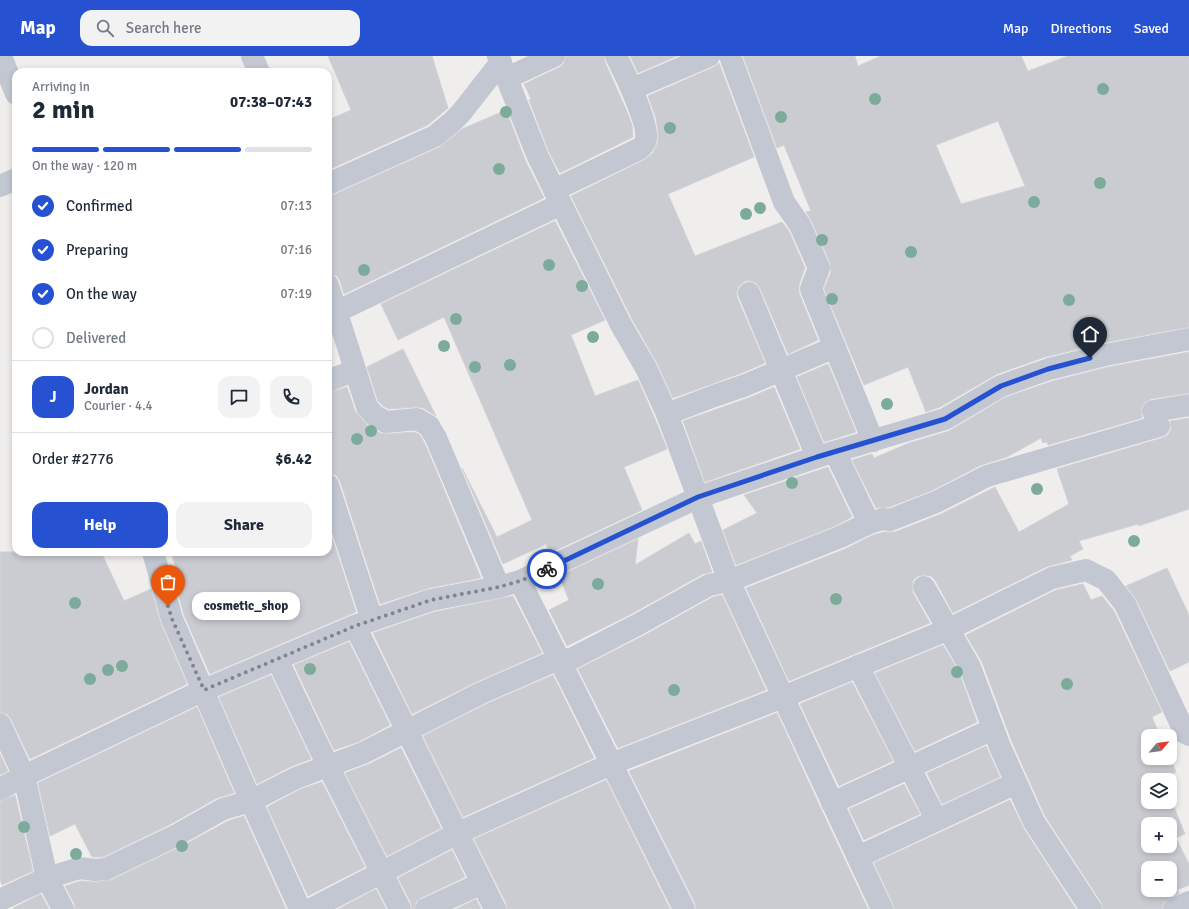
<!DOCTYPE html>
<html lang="en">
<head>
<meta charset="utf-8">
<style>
  body { margin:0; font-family:Signika,sans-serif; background:#f2f2f3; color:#1f2937; height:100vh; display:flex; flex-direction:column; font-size:15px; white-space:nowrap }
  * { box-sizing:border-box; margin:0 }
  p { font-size:13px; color:#747a83 }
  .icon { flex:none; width:22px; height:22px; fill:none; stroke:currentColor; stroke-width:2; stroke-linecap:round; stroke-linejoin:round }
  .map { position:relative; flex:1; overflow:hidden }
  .side { position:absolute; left:12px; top:12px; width:320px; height:488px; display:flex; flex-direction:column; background:#fff; border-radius:12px; box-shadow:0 2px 6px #0003 }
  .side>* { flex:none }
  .needle { width:26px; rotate:61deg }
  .fabs { position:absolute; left:1141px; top:673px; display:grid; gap:8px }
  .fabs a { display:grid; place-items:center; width:36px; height:36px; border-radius:8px; background:#fff; box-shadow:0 2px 6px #0003; font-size:20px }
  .pin { position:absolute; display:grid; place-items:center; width:34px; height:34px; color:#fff; margin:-41px -17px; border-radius:50% 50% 50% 0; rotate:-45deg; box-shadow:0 0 4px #0007 }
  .pin .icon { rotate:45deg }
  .courier { position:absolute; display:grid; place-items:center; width:40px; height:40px; margin:-20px; border:3px solid #2652d1; border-radius:50%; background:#fff; color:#222; box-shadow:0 1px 5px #0007 }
  .bubble { position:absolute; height:28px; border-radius:12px; background:#fff; box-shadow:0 2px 6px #0003; font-size:13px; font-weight:700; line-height:28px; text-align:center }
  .overview em { font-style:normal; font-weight:700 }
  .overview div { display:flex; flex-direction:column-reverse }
  .overview { display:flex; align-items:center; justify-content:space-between; height:68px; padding:0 20px }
  h1 { font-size:26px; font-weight:700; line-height:30px }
  .bar { display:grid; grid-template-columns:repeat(4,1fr); gap:6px 4px; align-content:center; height:48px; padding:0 20px }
  .bar i { height:5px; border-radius:3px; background:#e0e1e3 }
  .bar .selected { background:#2652d1 }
  .bar p { grid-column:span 4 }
  .line { display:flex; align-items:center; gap:10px; padding:0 20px; border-top:1px solid #e0e1e3 }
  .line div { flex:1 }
  .round { display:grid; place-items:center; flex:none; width:42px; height:42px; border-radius:12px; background:#f2f2f3 }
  ol { padding:0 20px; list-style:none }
  li { display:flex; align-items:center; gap:12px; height:44px }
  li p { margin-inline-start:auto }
  li .icon { padding:4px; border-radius:50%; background:#2652d1; color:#fff; stroke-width:4 }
  li:last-child { color:#747a83 }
  li i { width:22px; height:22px; border:2px solid #e0e1e3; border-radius:50% }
  .primary-button { display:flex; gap:8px; margin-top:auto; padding:8px 20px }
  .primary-button a { flex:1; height:46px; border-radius:12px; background:#2652d1; color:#fff; font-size:16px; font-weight:700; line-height:46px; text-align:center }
  .primary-button a+a { background:#f2f2f3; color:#1f2937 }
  header { display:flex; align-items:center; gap:24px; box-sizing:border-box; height:56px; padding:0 20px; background:#2652d1; color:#fff }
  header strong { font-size:19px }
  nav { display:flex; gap:22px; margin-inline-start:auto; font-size:14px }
  .search { width:280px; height:36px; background:#f2f2f3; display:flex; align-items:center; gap:10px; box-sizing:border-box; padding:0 14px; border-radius:12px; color:#747a83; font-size:15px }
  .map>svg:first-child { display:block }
</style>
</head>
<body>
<header>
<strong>Map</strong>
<div class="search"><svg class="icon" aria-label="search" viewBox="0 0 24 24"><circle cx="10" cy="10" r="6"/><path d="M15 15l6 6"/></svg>Search here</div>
<nav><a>Map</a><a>Directions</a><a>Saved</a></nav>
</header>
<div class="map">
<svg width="1189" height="853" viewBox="0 0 1189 853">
  <rect width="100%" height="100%" fill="#f0eeed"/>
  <g fill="#caccd2" stroke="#d2d2d8" fill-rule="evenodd">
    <path d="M 328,0 L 432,0 L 448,52 L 428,69 L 328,114 L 328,64 L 351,54 Z"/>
    <path d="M 566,0 L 604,0 L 605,6 L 628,58 L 632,69 L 633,81 L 560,117 L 549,96 L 529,44 L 531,43 L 524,28 L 560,11 L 564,7 Z"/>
    <path d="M 630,0 L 677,0 L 638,17 Z"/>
    <path d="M 743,0 L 855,0 L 858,10 L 881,0 L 1021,0 L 1028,15 L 1068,0 L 1189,0 L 1189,271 L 1103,287 L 1045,301 L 997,318 L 940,351 L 926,356 L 908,311 L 864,329 L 824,233 L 831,216 L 830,207 L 811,164 L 806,156 L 811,155 L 784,89 L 777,92 ZM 998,65 L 1025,130 L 961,148 L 936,89 Z"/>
    <path d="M 719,7 L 754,101 L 668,138 L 695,200 L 782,166 L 789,175 L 805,212 L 799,229 L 799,237 L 818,284 L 788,298 L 760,232 L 756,227 L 751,225 L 745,225 L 739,230 L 737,235 L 737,241 L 765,307 L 742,317 L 673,342 L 657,307 L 632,263 L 571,140 L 644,104 L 653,97 L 658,86 L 658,75 L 656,62 L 648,40 L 714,11 Z"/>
    <path d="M 506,54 L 526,106 L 544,142 L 344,238 L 340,225 L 337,220 L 328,217 L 328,140 L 333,139 L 440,91 L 462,73 Z"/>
    <path d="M 555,165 L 605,264 L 571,279 L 595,340 L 638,324 L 655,363 L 667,393 L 624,411 L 642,454 L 550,497 L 546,488 L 503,508 L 462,412 L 497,481 L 532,464 L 444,261 L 398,284 L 381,248 Z"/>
    <path d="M 403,293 L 436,360 L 423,352 L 416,351 L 389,353 L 383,350 L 378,345 L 367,311 Z"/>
    <path d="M 1189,296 L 1189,337 L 1151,343 L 1145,346 L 1141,353 L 1142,362 L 1048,389 L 1047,386 L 1043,387 L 1041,382 L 1007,401 L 981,409 L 931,435 L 889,451 L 876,452 L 852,404 L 872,398 L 874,402 L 909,387 L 949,375 L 1006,341 L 1053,325 L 1108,311 Z"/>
    <path d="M 828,308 L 856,376 L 824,386 L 797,321 Z"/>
    <path d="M 347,331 L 355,355 L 369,371 L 380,377 L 387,378 L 414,376 L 420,379 L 425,388 L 481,522 L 429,532 L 380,548 L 340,425 L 336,419 L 328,417 L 328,337 Z"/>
    <path d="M 774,331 L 800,393 L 705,426 L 683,365 L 751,341 Z"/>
    <path d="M 1189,362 L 1189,453 L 1139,470 L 1138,468 L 1079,485 L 1083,493 L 1070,500 L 1072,504 L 1046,511 L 953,557 L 935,524 L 931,520 L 924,519 L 918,520 L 913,524 L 912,531 L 913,537 L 930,567 L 789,625 L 746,532 L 845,493 L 873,479 L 884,476 L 895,476 L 941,458 L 995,431 L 1019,476 L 1069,448 L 1057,413 L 1162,382 L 1168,379 L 1171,373 L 1170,365 Z"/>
    <path d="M 828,411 L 852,461 L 835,470 L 736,509 L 723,474 L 757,457 L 744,439 Z"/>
    <path d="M 328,469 L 356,556 L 210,618 L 184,559 L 172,516 L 173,515 L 172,513 L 176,512 L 171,496 L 328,496 Z"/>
    <path d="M 689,477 L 695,488 L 701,485 L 712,516 L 703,518 L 631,558 L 567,590 L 549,554 L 569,544 L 559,520 L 638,483 L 635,509 Z"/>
    <path d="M 0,496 L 101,496 L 124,545 L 151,533 L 161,568 L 187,628 L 30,703 L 11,663 L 7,658 L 0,656 Z"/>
    <path d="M 1167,512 L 1189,559 L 1189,606 L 1170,615 L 1136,543 L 1126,530 Z"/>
    <path d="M 1083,528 L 1091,544 L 1102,540 L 1114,555 L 1162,656 L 1152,661 L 1160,680 L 1148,680 L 1148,702 L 1170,702 L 1176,716 L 1163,722 L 1163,724 L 1148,724 L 1148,746 L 1170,746 L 1170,741 L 1185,778 L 1176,782 L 1189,808 L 1189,829 L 1177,834 L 1179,837 L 1164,846 L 1162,853 L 1103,853 L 1101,846 L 1045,760 L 1012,686 L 982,606 L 966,579 L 1056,534 ZM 1148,768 L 1170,768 L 1170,790 L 1148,790 ZM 1148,812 L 1170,812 L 1170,834 L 1148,834 Z"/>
    <path d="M 722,539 L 766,634 L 618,692 L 578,613 L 643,580 L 713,541 Z"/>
    <path d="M 513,540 L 542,597 L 476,626 L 412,658 L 373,577 L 434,556 Z"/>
    <path d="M 349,586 L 390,669 L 358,686 L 334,694 L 294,609 Z"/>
    <path d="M 943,589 L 959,616 L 977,666 L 915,695 L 875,617 Z"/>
    <path d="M 271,619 L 311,703 L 290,711 L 257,728 L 219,641 Z"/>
    <path d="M 553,619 L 594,702 L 463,761 L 423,680 L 486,648 Z"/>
    <path d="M 852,626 L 893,705 L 839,730 L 800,648 Z"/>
    <path d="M 197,651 L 234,737 L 217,742 L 169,769 L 103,801 L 92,801 L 75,768 L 50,780 L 38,727 Z"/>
    <path d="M 777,657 L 821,753 L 868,853 L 696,853 L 695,847 L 629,715 Z"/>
    <path d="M 986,690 L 1000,721 L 942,748 L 927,717 Z"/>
    <path d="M 401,692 L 441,772 L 387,800 L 345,717 L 369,708 Z"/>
    <path d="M 0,698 L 8,715 L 0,719 Z"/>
    <path d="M 606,724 L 670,853 L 507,853 L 506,847 L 474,783 Z"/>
    <path d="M 322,726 L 365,811 L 308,840 L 267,751 L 301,733 Z"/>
    <path d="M 904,728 L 920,758 L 864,784 L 849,753 Z"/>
    <path d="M 15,739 L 33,815 L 2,829 L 0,824 L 0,745 Z"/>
    <path d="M 1010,744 L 1024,773 L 1076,853 L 894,853 L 893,848 L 874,807 Z"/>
    <path d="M 244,760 L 286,853 L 75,853 L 74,847 L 65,830 L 81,825 L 96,826 L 111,824 L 180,791 L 228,765 Z"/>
    <path d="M 452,794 L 465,821 L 421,842 L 416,846 L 414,853 L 412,853 L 411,847 L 398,822 Z"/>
    <path d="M 376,833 L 386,853 L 338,853 Z"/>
    <path d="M 41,838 L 49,853 L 14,853 L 13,852 Z"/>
    <path d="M 476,843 L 481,853 L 456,853 Z"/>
  </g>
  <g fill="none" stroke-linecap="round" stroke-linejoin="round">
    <g stroke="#c2c7d2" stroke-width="22">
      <path d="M 1,0 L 16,38"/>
      <path d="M 252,0 L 259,16"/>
      <path d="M 498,0 L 538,101 L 621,269 L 646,312 L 667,358 L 729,525 L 882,853"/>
      <path d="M 730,0 L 784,146 L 800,169 L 819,212 L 811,233 L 873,385"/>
      <path d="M 507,22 L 554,0"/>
      <path d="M 632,33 L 709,0"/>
      <path d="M 328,128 L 435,80 L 452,66 L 461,57 L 501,6"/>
      <path d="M 0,130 L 16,123"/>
      <path d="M 554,134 L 639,93 C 643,90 645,88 646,83 C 649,67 624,16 616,0"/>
      <path d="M 328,229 L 367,351 L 375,360 L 386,366 L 417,363 L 429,370 L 436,382 L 499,531"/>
      <path d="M 749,237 L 817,401"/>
      <path d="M 336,256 L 561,148"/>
      <path d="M 328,325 L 355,314"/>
      <path d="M 667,358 L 714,340 L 746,329 L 835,291"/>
      <path d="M 835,396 L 869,467"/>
      <path d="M 328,429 L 372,564"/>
      <path d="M 153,496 L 172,563 L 251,745 L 300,853"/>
      <path d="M 520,525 L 684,853"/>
      <path d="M 924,531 L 970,611 L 1000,691 L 1034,766 L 1091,853"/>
      <path d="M 355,570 L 495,853"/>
      <path d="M 277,603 L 328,710 L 400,853"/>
      <path d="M 858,610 L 936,763"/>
      <path d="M 0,668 L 24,720 L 47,822 L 63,853"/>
      <path d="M 0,733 L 24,720 L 204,634 L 355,570 L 431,544 L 499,531 L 520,525 L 699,441 L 817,401 L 945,363 L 1001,330 L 1049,313 L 1105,299 L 1189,283"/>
      <path d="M 832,747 L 993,673"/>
      <path d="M 858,801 L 1016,727"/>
      <path d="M 0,844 L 47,822 L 80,812 L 95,814 L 106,813 L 175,780 L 223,753 L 251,745 L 296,722 L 363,697 L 481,637 L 559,603 L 571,603 L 637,569 L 709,529 L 729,525 L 840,481 L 869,467 L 883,463 L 890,464 L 936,446 L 987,420 L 1159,370 L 1153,355 L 1189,349"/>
      <path d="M 311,853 L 458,777 L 611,708 L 783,641 L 947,574 L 1052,522 L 1086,514 L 1106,524 L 1125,548 L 1185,677 L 1189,679"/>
      <path d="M 426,853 L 482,827"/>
      <path d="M 1174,853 L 1189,846"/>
    </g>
  </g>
  <g fill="#7cab9b">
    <circle cx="1103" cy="33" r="6"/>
    <circle cx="875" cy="43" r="6"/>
    <circle cx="506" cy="56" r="6"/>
    <circle cx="781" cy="61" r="6"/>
    <circle cx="670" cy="72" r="6"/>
    <circle cx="499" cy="113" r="6"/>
    <circle cx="1100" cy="127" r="6"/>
    <circle cx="1034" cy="146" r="6"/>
    <circle cx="760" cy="152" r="6"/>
    <circle cx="746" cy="158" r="6"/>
    <circle cx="822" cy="184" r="6"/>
    <circle cx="911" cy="196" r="6"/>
    <circle cx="549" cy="209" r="6"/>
    <circle cx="364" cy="214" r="6"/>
    <circle cx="582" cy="230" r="6"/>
    <circle cx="832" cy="243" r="6"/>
    <circle cx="1069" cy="244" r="6"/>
    <circle cx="456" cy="263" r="6"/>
    <circle cx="593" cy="281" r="6"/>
    <circle cx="444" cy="290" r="6"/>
    <circle cx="510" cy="309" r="6"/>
    <circle cx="475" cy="311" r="6"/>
    <circle cx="887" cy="348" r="6"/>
    <circle cx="371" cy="375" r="6"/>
    <circle cx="357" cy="383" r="6"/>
    <circle cx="792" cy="427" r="6"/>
    <circle cx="1037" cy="433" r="6"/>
    <circle cx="1134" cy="485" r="6"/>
    <circle cx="598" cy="528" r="6"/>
    <circle cx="836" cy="543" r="6"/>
    <circle cx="75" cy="547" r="6"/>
    <circle cx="122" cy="610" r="6"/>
    <circle cx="310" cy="613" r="6"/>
    <circle cx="108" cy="614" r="6"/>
    <circle cx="957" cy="616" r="6"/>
    <circle cx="90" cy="623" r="6"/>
    <circle cx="1067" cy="628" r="6"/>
    <circle cx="674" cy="634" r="6"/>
    <circle cx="24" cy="771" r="6"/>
    <circle cx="182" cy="790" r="6"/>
    <circle cx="76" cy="798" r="6"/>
  </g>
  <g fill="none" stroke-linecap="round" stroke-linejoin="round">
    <path stroke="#82858d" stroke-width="4" stroke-dasharray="0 7.2" d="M 168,550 L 172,563 L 204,634 L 355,570 L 431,544 L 499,531 L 520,525 L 547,513"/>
    <path stroke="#2652d1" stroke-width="5" d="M 547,513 L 698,441 L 817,401 L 945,363 L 1001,330 L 1048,313 L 1090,302"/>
  </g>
</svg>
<div class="fabs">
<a><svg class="needle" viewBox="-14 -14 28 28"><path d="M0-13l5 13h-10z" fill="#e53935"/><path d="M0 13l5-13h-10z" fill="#747a83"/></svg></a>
<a><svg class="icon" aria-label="layers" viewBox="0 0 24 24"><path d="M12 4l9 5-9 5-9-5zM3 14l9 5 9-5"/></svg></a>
<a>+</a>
<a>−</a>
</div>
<div class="pin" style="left:168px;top:550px;background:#ea580c"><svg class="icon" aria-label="bag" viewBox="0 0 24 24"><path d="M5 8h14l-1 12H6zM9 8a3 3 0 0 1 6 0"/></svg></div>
<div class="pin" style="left:1090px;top:302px;background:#1f2937"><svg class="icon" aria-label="home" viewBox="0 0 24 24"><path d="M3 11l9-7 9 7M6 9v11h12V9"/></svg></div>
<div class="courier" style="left:547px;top:513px"><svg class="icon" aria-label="bike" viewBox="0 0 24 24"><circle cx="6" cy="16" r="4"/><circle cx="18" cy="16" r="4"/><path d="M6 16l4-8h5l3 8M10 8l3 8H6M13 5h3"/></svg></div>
<div class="bubble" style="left:192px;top:536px;width:108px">cosmetic_shop</div>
<section class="side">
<div class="overview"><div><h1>2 min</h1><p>Arriving in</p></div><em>07:38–07:43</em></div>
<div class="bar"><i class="selected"></i><i class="selected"></i><i class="selected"></i><i></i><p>On the way · 120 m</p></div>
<ol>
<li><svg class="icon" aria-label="check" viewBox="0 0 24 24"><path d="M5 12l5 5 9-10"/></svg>Confirmed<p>07:13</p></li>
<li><svg class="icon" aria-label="check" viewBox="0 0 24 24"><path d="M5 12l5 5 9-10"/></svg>Preparing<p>07:16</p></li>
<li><svg class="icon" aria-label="check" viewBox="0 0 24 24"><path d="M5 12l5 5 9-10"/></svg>On the way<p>07:19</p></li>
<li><i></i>Delivered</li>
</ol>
<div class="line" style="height:72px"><b class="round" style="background:#2652d1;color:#fff">J</b><div><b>Jordan</b><p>Courier · 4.4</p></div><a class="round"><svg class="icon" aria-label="chat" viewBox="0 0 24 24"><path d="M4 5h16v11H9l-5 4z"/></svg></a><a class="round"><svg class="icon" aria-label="phone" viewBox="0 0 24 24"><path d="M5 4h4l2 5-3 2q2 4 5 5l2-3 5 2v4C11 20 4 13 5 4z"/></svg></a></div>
<div class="line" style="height:52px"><div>Order #2776</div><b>$6.42</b></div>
<div class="primary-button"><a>Help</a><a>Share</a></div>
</section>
</div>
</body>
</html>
